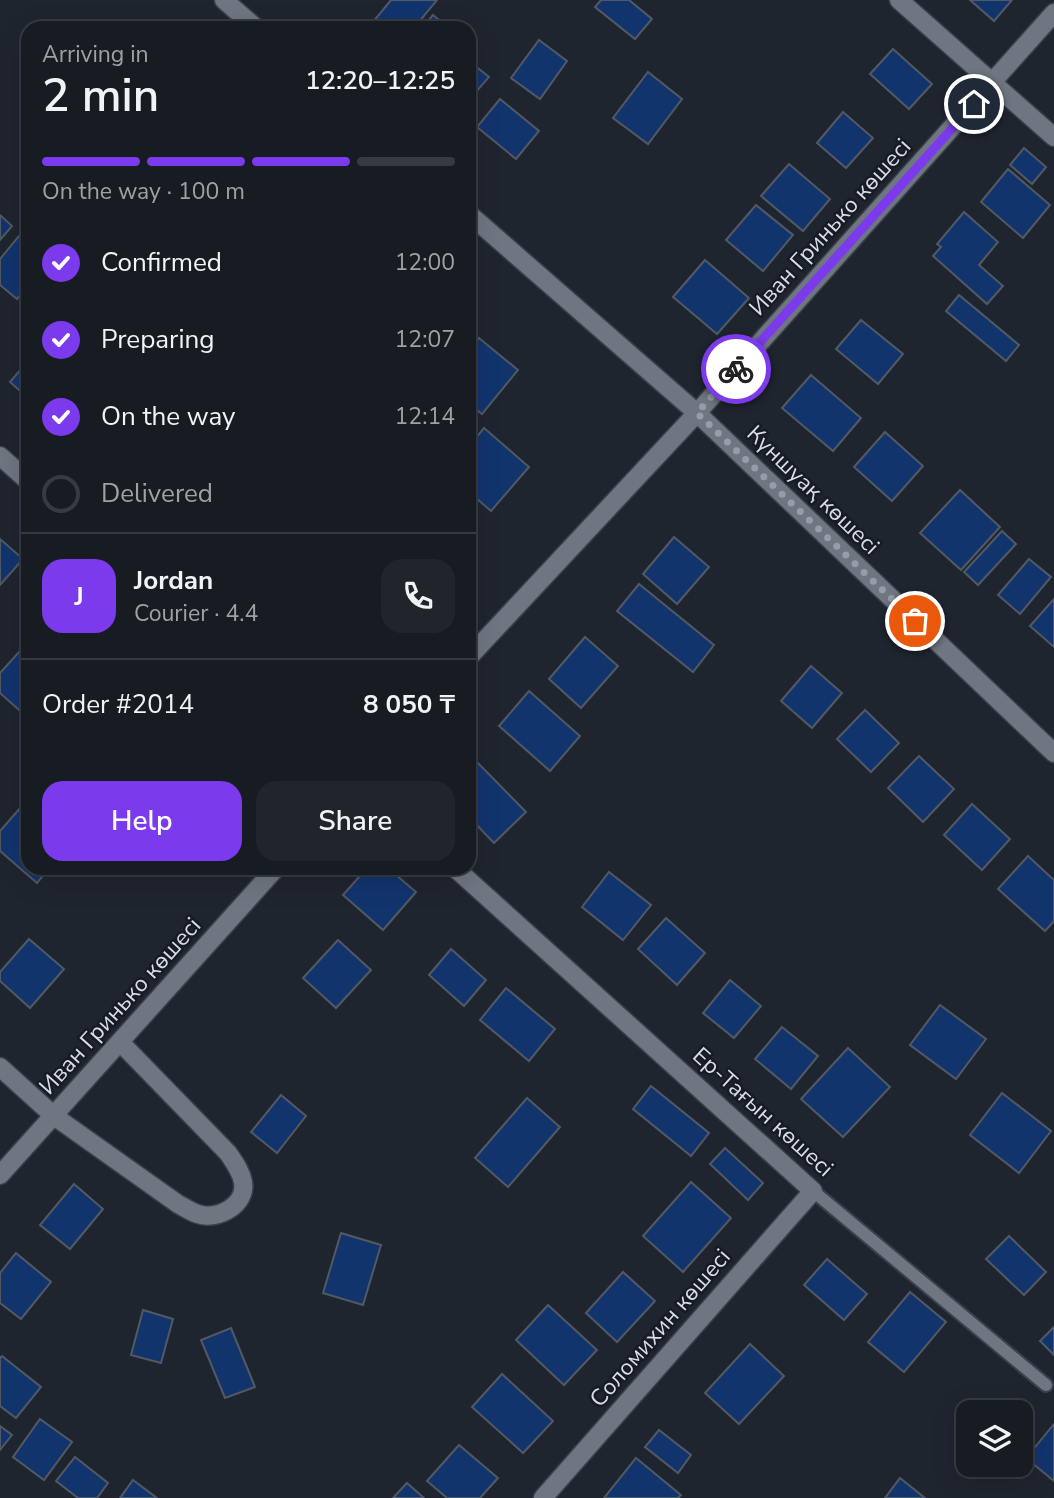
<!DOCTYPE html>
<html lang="en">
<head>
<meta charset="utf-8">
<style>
  body { margin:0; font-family:"Nunito Sans",sans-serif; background:#20252b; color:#f1f3f6; height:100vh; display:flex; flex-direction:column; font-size:26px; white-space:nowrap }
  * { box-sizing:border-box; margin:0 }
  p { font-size:23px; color:#9ea1a6 }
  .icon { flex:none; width:38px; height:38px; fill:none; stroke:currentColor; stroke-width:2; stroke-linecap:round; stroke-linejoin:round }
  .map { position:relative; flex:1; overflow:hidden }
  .panel { position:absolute; left:21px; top:21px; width:455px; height:854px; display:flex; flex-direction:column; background:#171c23; border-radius:21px; box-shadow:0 7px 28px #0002,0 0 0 2px #363a41 }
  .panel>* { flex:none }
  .controls { position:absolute; left:956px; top:1400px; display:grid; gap:14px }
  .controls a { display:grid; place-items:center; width:77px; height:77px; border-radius:14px; background:#171c23; box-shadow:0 7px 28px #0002,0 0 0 2px #363a41; font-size:35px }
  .pin { position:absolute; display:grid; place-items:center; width:60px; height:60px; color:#fff; margin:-30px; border:4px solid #fff; border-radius:50%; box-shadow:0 2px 7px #0007 }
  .courier { position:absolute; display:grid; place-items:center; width:70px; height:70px; margin:-35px; border:5px solid #7c3aed; border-radius:50%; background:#fff; color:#222; box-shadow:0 2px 9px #0007 }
  .overview em { font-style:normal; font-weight:600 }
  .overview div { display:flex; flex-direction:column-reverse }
  .overview { display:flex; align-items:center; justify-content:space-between; height:119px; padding:0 21px }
  h1 { font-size:46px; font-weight:600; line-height:52px }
  .bar { display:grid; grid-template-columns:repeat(4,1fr); gap:10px 7px; align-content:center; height:84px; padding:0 21px }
  .bar i { height:9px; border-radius:5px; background:#363a41 }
  .bar .selected { background:#7c3aed }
  .bar p { grid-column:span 4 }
  .line { display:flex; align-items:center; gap:18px; padding:0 21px; border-top:2px solid #363a41 }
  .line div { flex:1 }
  .round { display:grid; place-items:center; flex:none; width:74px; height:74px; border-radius:21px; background:#20252b }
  ol { padding:0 21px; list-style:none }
  li { display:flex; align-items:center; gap:21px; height:77px }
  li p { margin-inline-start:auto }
  li .icon { padding:7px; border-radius:50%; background:#7c3aed; color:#fff; stroke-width:4 }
  li:last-child { color:#9ea1a6 }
  li i { width:38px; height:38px; border:4px solid #363a41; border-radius:50% }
  .action { display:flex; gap:14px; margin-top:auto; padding:14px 21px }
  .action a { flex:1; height:80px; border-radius:21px; background:#7c3aed; color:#fff; font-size:28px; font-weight:600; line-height:80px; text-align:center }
  .action a+a { background:#20252b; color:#f1f3f6 }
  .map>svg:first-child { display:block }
</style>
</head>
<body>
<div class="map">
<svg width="1054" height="1498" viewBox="0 0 1054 1498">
  <rect width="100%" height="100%" fill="#1f252f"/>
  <g fill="#12346d" stroke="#525964" stroke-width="2">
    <path d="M 391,0 L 437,0 L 414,28 L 368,28 Z"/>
    <path d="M 601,0 L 629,0 L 652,19 L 635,39 L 595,7 Z"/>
    <path d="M 970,0 L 1012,0 L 994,21 Z"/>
    <path d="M 433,15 L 449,28 L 422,28 Z"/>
    <path d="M 539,40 L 567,61 L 540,99 L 511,78 Z"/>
    <path d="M 893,49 L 932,84 L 909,109 L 870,74 Z"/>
    <path d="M 469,61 L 489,77 L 469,100 Z"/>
    <path d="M 648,72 L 682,99 L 648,144 L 613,118 Z"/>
    <path d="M 500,99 L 539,131 L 516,159 L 477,127 Z"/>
    <path d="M 843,112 L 873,138 L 846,168 L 817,143 Z"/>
    <path d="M 1024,148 L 1046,167 L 1032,184 L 1010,165 Z"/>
    <path d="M 789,164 L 830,199 L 803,231 L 761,196 Z"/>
    <path d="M 1008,169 L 1050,205 L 1023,238 L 981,202 Z"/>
    <path d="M 756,205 L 793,235 L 763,271 L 726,240 Z"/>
    <path d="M 964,212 L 998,242 L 979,265 L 1003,286 L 987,304 L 933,256 L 941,247 L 937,244 Z"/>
    <path d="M 0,215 L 12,226 L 0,240 Z"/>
    <path d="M 28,225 L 28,286 L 17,299 L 0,285 L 0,259 Z"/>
    <path d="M 705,260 L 749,298 L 717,334 L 673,297 Z"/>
    <path d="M 959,295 L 1019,345 L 1006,361 L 946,311 Z"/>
    <path d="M 861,320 L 903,354 L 878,384 L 836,349 Z"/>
    <path d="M 479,338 L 518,370 L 482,414 L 469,404 L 469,349 Z"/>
    <path d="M 28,361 L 28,398 L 10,382 Z"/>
    <path d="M 811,375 L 861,418 L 833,451 L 782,408 Z"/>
    <path d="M 484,428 L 529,467 L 491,511 L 469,492 L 469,446 Z"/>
    <path d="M 885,432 L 923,466 L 892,501 L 854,467 Z"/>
    <path d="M 960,490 L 1000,527 L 961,570 L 920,533 Z"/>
    <path d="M 1002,531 L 1016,544 L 978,585 L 964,572 Z"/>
    <path d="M 674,537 L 709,567 L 677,604 L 643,574 Z"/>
    <path d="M 0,539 L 23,559 L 0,585 Z"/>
    <path d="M 1029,559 L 1051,577 L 1020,614 L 998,595 Z"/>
    <path d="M 639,584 L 714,645 L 693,672 L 617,611 Z"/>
    <path d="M 1054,599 L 1054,647 L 1030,626 Z"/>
    <path d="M 585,637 L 618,666 L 581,708 L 549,679 Z"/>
    <path d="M 28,642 L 28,718 L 0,693 L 0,673 Z"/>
    <path d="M 811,666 L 842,693 L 812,728 L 781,701 Z"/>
    <path d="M 529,691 L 580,736 L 550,771 L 499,726 Z"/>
    <path d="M 865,710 L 899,743 L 871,772 L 837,739 Z"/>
    <path d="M 919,756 L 954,789 L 923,822 L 888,788 Z"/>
    <path d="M 474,759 L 526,812 L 494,843 L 469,817 L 469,764 Z"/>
    <path d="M 28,799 L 28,868 L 49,868 L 37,883 L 0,851 L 0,831 Z"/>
    <path d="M 972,804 L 1010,839 L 982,870 L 944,835 Z"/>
    <path d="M 1028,856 L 1054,880 L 1054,921 L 1045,931 L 998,889 Z"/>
    <path d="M 367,868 L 388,868 L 416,892 L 383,930 L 343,895 Z"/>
    <path d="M 609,872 L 651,905 L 623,940 L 582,907 Z"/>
    <path d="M 666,918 L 705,953 L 677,985 L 638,949 Z"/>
    <path d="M 29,939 L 64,969 L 30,1008 L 0,981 L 0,972 Z"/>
    <path d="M 338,940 L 371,970 L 336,1008 L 303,978 Z"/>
    <path d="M 451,949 L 486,980 L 464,1006 L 429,975 Z"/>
    <path d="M 730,980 L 761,1006 L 734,1038 L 703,1013 Z"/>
    <path d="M 506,988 L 555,1029 L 529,1061 L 480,1020 Z"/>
    <path d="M 940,1005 L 986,1039 L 956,1079 L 910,1045 Z"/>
    <path d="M 782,1027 L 818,1056 L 791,1089 L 755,1059 Z"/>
    <path d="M 848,1048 L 890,1087 L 843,1137 L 801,1099 Z"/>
    <path d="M 651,1086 L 709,1133 L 691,1156 L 633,1109 Z"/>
    <path d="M 1002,1093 L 1051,1131 L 1019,1173 L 970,1135 Z"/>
    <path d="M 281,1095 L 306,1116 L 277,1153 L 251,1132 Z"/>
    <path d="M 527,1098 L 560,1127 L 508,1187 L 475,1158 Z"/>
    <path d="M 725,1148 L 763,1183 L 748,1200 L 710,1164 Z"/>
    <path d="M 691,1182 L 731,1218 L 683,1272 L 643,1236 Z"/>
    <path d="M 74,1184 L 103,1209 L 70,1249 L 40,1225 Z"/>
    <path d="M 341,1233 L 381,1245 L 363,1305 L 323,1293 Z"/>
    <path d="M 1009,1236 L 1046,1272 L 1024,1295 L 986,1259 Z"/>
    <path d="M 16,1253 L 51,1282 L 21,1319 L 0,1303 L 0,1273 Z"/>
    <path d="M 827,1259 L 867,1294 L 844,1320 L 804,1285 Z"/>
    <path d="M 623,1272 L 655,1301 L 617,1342 L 586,1313 Z"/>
    <path d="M 910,1292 L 946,1322 L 904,1372 L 868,1342 Z"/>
    <path d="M 548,1305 L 597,1350 L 564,1385 L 516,1340 Z"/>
    <path d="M 143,1310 L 173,1319 L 161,1363 L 131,1355 Z"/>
    <path d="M 1054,1327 L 1054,1355 L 1040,1341 Z"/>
    <path d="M 231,1328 L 255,1387 L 225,1398 L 201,1340 Z"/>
    <path d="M 750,1344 L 784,1376 L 739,1424 L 705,1393 Z"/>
    <path d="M 2,1356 L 41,1387 L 16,1418 L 0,1406 L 0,1358 Z"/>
    <path d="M 502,1374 L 553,1421 L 523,1453 L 472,1407 Z"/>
    <path d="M 40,1419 L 72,1442 L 44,1480 L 13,1457 Z"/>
    <path d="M 1054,1424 L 1054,1481 L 1026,1458 Z"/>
    <path d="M 0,1426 L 12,1435 L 0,1450 Z"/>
    <path d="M 659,1430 L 691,1455 L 678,1473 L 645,1447 Z"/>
    <path d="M 459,1445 L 498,1478 L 480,1498 L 447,1498 L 427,1481 Z"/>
    <path d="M 75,1457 L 108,1483 L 97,1498 L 78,1498 L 56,1481 Z"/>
    <path d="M 636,1458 L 681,1495 L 678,1498 L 604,1498 Z"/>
    <path d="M 900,1478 L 925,1498 L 885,1498 Z"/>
    <path d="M 133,1480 L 157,1498 L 120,1498 Z"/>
    <path d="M 407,1483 L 424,1498 L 393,1498 Z"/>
  </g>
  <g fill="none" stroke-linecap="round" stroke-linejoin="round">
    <g stroke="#3b4048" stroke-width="16">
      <path id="service" d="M 813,1191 L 1046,1385"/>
    </g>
    <g stroke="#3b4048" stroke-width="21">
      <g id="minor">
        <path d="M 224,0 L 256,28"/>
        <path d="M 899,0 L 1054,137"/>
        <path d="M 469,214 L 697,413 L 1054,753"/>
        <path d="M 0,456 L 28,481"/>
        <path d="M 455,868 L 813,1191 L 543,1498"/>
        <path d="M 0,1067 L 54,1116 L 178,1204 C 184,1207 191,1212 198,1214 C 217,1221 247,1205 243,1182 C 241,1171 234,1162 228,1153 L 120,1042"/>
      </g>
    </g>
    <g stroke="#3b4048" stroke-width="21">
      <g id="tertiary">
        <path d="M 469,657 L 697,413 L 1054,13"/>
        <path d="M 0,1175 L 276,868"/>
      </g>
    </g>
    <use href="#service" stroke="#6e7681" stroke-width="12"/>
    <use href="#minor" stroke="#6e7681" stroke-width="18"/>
    <use href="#tertiary" stroke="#6e7681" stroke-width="18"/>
  </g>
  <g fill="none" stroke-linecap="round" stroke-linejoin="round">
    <path stroke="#989da5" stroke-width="7" stroke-dasharray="0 12.6" d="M 736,369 L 697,413 L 915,621"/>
    <path stroke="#7c3aed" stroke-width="9" d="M 736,369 L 974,104"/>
  </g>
  <g text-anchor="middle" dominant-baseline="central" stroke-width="5" stroke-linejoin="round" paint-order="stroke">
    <g font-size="23" fill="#d9dde4" stroke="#161c25">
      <text transform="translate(830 227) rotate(-48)">Иван Гринько көшесі</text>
      <text transform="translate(813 490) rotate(44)">Күншуақ көшесі</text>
      <text transform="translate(120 1006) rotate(-48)">Иван Гринько көшесі</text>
      <text transform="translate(763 1112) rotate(42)">Ер-Тағын көшесі</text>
      <text transform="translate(660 1328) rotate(-49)">Соломихин көшесі</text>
    </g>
  </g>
</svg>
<div class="controls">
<a><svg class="icon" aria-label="layers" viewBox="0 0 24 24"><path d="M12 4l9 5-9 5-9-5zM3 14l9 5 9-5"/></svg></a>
</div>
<div class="pin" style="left:915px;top:621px;background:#ea580c"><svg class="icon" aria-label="bag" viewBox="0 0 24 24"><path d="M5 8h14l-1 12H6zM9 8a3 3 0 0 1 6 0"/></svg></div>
<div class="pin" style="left:974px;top:104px;background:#1f2937"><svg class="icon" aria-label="home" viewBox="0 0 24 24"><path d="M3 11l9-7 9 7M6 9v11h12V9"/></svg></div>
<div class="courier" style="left:736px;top:369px"><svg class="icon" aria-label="bike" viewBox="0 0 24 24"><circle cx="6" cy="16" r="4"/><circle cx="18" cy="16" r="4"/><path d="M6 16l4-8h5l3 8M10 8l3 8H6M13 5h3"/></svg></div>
<section class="panel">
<div class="overview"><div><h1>2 min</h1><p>Arriving in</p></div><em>12:20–12:25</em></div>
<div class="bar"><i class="selected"></i><i class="selected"></i><i class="selected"></i><i></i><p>On the way · 100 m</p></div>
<ol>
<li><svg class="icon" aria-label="check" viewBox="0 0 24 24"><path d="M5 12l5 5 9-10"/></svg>Confirmed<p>12:00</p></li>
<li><svg class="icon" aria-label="check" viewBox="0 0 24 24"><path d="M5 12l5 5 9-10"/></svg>Preparing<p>12:07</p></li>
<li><svg class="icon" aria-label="check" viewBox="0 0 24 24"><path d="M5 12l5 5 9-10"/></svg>On the way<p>12:14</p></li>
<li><i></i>Delivered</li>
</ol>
<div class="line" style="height:126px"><b class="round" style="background:#7c3aed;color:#fff">J</b><div><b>Jordan</b><p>Courier · 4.4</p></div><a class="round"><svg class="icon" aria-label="phone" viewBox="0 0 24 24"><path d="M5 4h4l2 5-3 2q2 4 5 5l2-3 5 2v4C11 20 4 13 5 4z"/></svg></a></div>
<div class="line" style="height:91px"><div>Order #2014</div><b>8 050 ₸</b></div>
<div class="action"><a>Help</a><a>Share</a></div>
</section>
</div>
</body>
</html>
